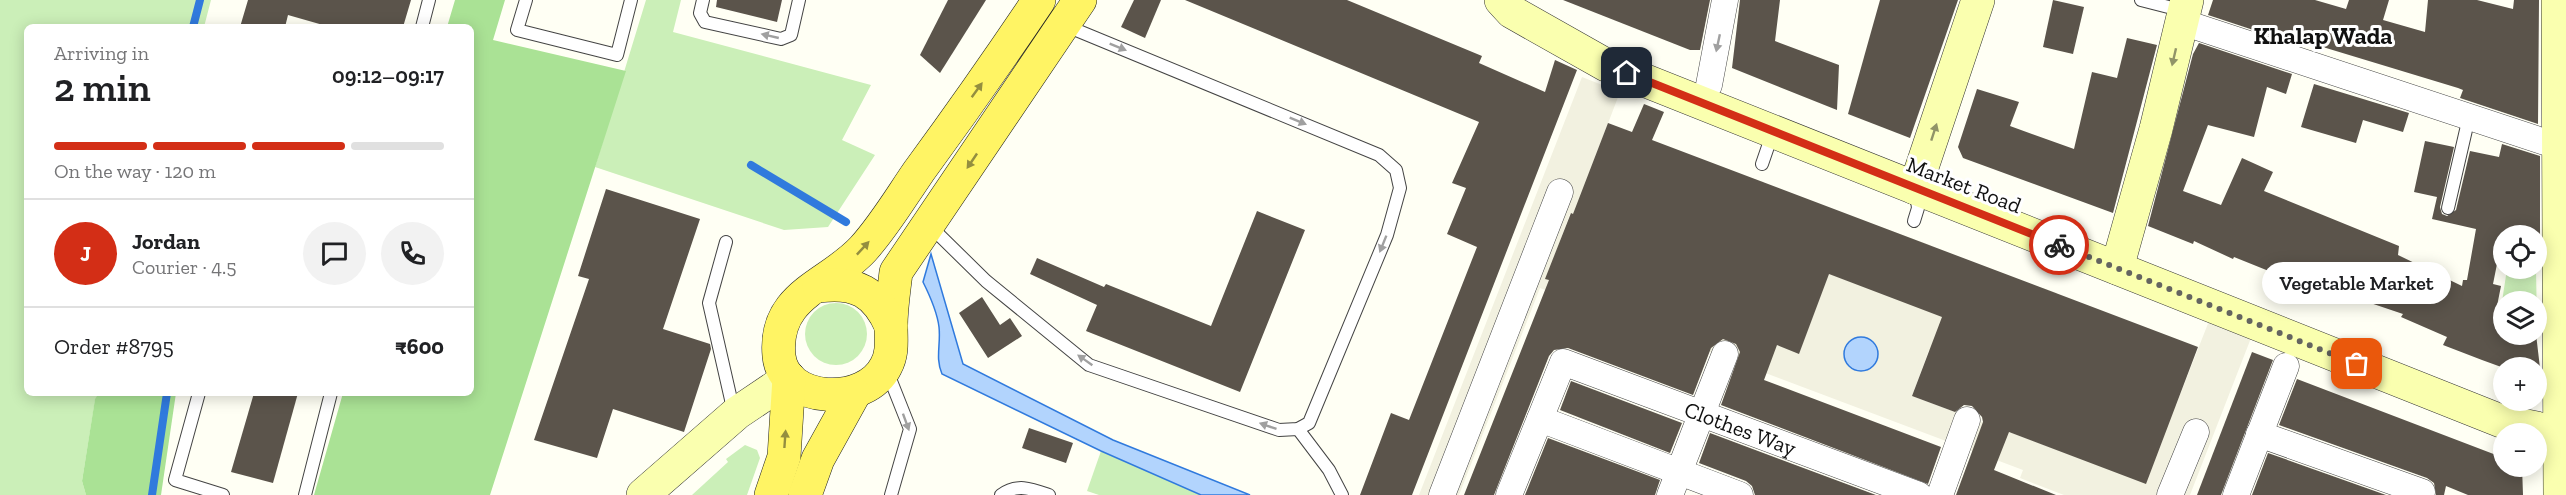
<!DOCTYPE html>
<html lang="en">
<head>
<meta charset="utf-8">
<style>
  body { margin:0; font-family:"Zilla Slab",serif; background:#f2f2f2; color:#202124; height:100vh; display:flex; flex-direction:column; font-size:22px; white-space:nowrap }
  * { box-sizing:border-box; margin:0 }
  p { font-size:20px; color:#757577 }
  .icon { flex:none; width:33px; height:33px; fill:none; stroke:currentColor; stroke-width:2; stroke-linecap:round; stroke-linejoin:round }
  .map { position:relative; flex:1; overflow:hidden }
  .sheet { position:absolute; left:24px; top:24px; width:450px; height:372px; display:flex; flex-direction:column; background:#fff; border-radius:9px; box-shadow:0 3px 15px #0003 }
  .sheet>* { flex:none }
  .tools { position:absolute; left:2493px; top:225px; display:grid; gap:12px }
  .tools a { display:grid; place-items:center; width:54px; height:54px; border-radius:50%; background:#fff; box-shadow:0 3px 15px #0003; font-size:30px }
  .pin { position:absolute; display:grid; place-items:center; width:51px; height:51px; color:#fff; margin:-26px; border-radius:12px; box-shadow:0 3px 9px #0006 }
  .courier { position:absolute; display:grid; place-items:center; width:60px; height:60px; margin:-30px; border:4px solid #d32e16; border-radius:50%; background:#fff; color:#222; box-shadow:0 2px 8px #0007 }
  .bubble { position:absolute; height:42px; border-radius:21px; background:#fff; box-shadow:0 3px 15px #0003; font-size:20px; font-weight:600; line-height:42px; text-align:center }
  .overview em { font-style:normal; font-weight:600 }
  .overview div { display:flex; flex-direction:column-reverse }
  .overview { display:flex; align-items:center; justify-content:space-between; height:102px; padding:0 30px }
  h1 { font-size:39px; font-weight:600; line-height:45px }
  .bar { display:grid; grid-template-columns:repeat(4,1fr); gap:9px 6px; align-content:center; height:72px; padding:0 30px }
  .bar i { height:8px; border-radius:4px; background:#e0e0e0 }
  .bar .selected { background:#d32e16 }
  .bar p { grid-column:span 4 }
  .line { display:flex; align-items:center; gap:15px; padding:0 30px; border-top:2px solid #e0e0e0 }
  .line div { flex:1 }
  .round { display:grid; place-items:center; flex:none; width:63px; height:63px; border-radius:32px; background:#f2f2f2 }
  .map>svg:first-child { display:block }
</style>
</head>
<body>
<div class="map">
<svg width="2566" height="495" viewBox="0 0 2566 495">
  <rect width="100%" height="100%" fill="#fffff4"/>
  <g fill="#cbefb8">
    <path d="M 0,0 L 211,0 L 204,27 L 27,27 L 27,393 L 99,393 L 95,400 L 82,481 L 86,495 L 0,495 Z"/>
    <path d="M 646,0 L 681,0 L 673,32 L 871,85 L 842,140 L 875,155 L 828,227 L 784,230 L 595,167 Z"/>
    <path d="M 2507,269 L 2536,269 L 2537,325 L 2536,302 L 2504,302 L 2503,321 L 2499,321 Z"/>
    <circle cx="836" cy="334" r="31"/>
    <path d="M 745,445 L 757,450 L 760,458 L 747,495 L 692,495 L 728,462 L 726,459 Z"/>
    <path d="M 1101,451 L 1201,495 L 1099,495 L 1087,491 Z"/>
  </g>
  <g fill="#aae295">
    <path d="M 455,0 L 505,0 L 493,40 L 626,71 L 490,495 L 314,495 L 343,393 L 471,393 L 471,27 L 447,27 Z"/>
    <path d="M 99,393 L 176,393 L 161,495 L 86,495 L 82,481 L 95,399 Z"/>
  </g>
  <path fill="#f2f1e0" fill-rule="evenodd" d="M 1582,77 L 1620,92 L 1586,181 L 1728,236 L 1751,178 L 1764,182 L 1741,240 L 1859,285 L 1881,227 L 1930,245 L 2019,345 L 2043,288 L 2057,293 L 2033,351 L 2176,405 L 2209,321 L 2251,338 L 2190,495 L 2064,495 L 2020,478 L 2023,470 L 1540,288 L 1459,495 L 1419,495 ZM 1570,214 L 1816,308 L 1799,353 L 1553,260 ZM 1864,337 L 1871,340 L 1877,361 L 1866,371 L 1856,338 ZM 1929,350 L 2163,439 L 2146,483 L 1912,396 Z"/>
  <g fill="#b2d4fd" stroke="#307add" stroke-width="1.5">
    <path d="M 931,254 L 963,364 L 1113,440 L 1250,495 L 1201,495 L 1101,451 L 942,374 C 935,358 941,344 939,327 C 937,311 930,296 923,282 Z"/>
    <circle cx="1861" cy="354" r="17"/>
  </g>
  <g fill="none" stroke-linecap="round" stroke-linejoin="round">
    <g stroke="#307add" stroke-width="8">
      <path d="M 193,27 L 200,0"/>
      <path d="M 751,165 L 846,222"/>
      <path d="M 152,495 L 167,393"/>
    </g>
  </g>
  <g fill="#5b544b">
    <path d="M 248,0 L 411,0 L 403,27 L 330,27 L 288,15 L 285,27 L 240,27 Z"/>
    <path d="M 717,0 L 782,0 L 777,22 L 716,7 Z"/>
    <path d="M 948,0 L 986,0 L 940,73 L 920,55 Z"/>
    <path d="M 1134,0 L 1161,0 L 1145,38 L 1121,27 Z"/>
    <path d="M 1185,0 L 1347,0 L 1482,56 L 1479,63 L 1545,92 L 1555,60 L 1577,70 L 1412,495 L 1360,495 L 1391,413 L 1409,420 L 1477,247 L 1447,234 L 1466,188 L 1452,183 L 1479,122 Z"/>
    <path d="M 1563,0 L 1710,0 L 1700,50 L 1690,50 Z"/>
    <path d="M 1740,0 L 1780,0 L 1775,41 L 1839,65 L 1837,110 L 1732,68 Z"/>
    <path d="M 1880,0 L 1958,0 L 1910,138 L 1848,114 Z"/>
    <path d="M 2053,0 L 2084,7 L 2073,54 L 2043,47 Z"/>
    <path d="M 2213,0 L 2315,0 L 2346,9 L 2349,0 L 2389,0 L 2383,20 L 2425,32 L 2428,0 L 2477,0 L 2513,9 L 2514,0 L 2539,0 L 2538,124 L 2460,98 L 2463,90 L 2458,88 L 2303,41 L 2302,46 L 2208,15 Z"/>
    <path d="M 2127,38 L 2157,45 L 2113,213 L 1963,158 L 1958,147 L 1977,89 L 2019,102 L 2010,126 L 2074,149 L 2092,72 L 2117,78 Z"/>
    <path d="M 2199,43 L 2292,74 L 2286,94 L 2267,87 L 2254,137 L 2208,125 L 2183,191 L 2221,205 L 2242,158 L 2273,172 L 2264,191 L 2399,246 L 2398,255 L 2462,286 L 2463,280 L 2467,280 L 2476,229 L 2432,219 L 2437,197 L 2414,192 L 2425,141 L 2454,147 L 2440,207 L 2442,214 L 2447,216 L 2456,210 L 2470,151 L 2499,157 L 2502,144 L 2540,156 L 2540,249 L 2536,248 L 2536,236 L 2503,234 L 2493,284 L 2501,286 L 2494,321 L 2504,323 L 2504,334 L 2536,334 L 2540,368 L 2504,368 L 2482,360 L 2443,345 L 2447,337 L 2401,317 L 2403,314 L 2320,286 L 2318,291 L 2234,257 L 2233,259 L 2194,241 L 2193,244 L 2148,226 L 2193,54 Z"/>
    <path d="M 2314,84 L 2409,113 L 2403,132 L 2363,120 L 2356,143 L 2301,127 Z"/>
    <path d="M 1644,104 L 1664,112 L 1652,140 L 2198,347 L 2146,484 L 2009,432 L 1994,470 L 2056,495 L 1956,495 L 1983,422 L 1982,417 L 1972,406 L 1964,405 L 1955,412 L 1912,396 L 1942,317 L 1829,274 L 1799,354 L 1777,345 L 1764,380 L 1941,447 L 1928,484 L 1721,405 L 1740,352 L 1736,344 L 1723,339 L 1711,348 L 1693,395 L 1568,348 L 1554,350 L 1549,356 L 1494,495 L 1464,495 L 1549,280 L 1545,279 L 1571,213 L 1573,214 L 1608,123 L 1632,132 Z"/>
    <path d="M 606,189 L 700,219 L 663,329 L 710,344 L 711,349 L 684,432 L 613,409 L 597,458 L 534,440 L 589,279 L 578,276 Z"/>
    <path d="M 1257,211 L 1305,230 L 1240,392 L 1086,331 L 1097,305 L 1030,274 L 1037,258 L 1104,287 L 1106,284 L 1211,326 Z"/>
    <path d="M 982,297 L 1000,325 L 1010,318 L 1022,336 L 988,358 L 959,313 Z"/>
    <path d="M 2252,352 L 2273,360 L 2221,495 L 2197,495 Z"/>
    <path d="M 2297,379 L 2504,458 L 2504,466 L 2522,466 L 2523,495 L 2468,495 L 2446,486 L 2444,495 L 2436,495 L 2434,483 L 2427,478 L 2279,425 Z"/>
    <path d="M 1571,381 L 1682,423 L 1670,453 L 1560,410 Z"/>
    <path d="M 254,393 L 298,393 L 273,483 L 231,472 Z"/>
    <path d="M 1029,428 L 1073,443 L 1066,463 L 1022,448 Z"/>
    <path d="M 1710,433 L 1876,495 L 1755,495 L 1752,486 L 1746,481 L 1699,463 Z"/>
    <path d="M 1548,438 L 1660,480 L 1655,495 L 1525,495 Z"/>
    <path d="M 2268,453 L 2386,495 L 2252,495 Z"/>
  </g>
  <g fill="none" stroke-linecap="round" stroke-linejoin="round">
    <g stroke="#444" stroke-width="14">
      <g id="lane">
        <path d="M 526,0 L 517,30 L 617,55 L 631,0"/>
        <path d="M 703,0 L 700,13 L 705,22 L 781,39 L 791,35 L 799,0"/>
        <path d="M 2141,0 L 2184,11"/>
        <path d="M 422,27 L 429,0"/>
        <path d="M 1762,164 L 1773,132"/>
        <path d="M 2448,208 L 2469,117"/>
        <path d="M 1914,221 L 1918,208 L 1916,193"/>
        <path d="M 930,226 L 986,281 L 1089,365 L 1279,430 L 1298,429 L 1309,423 L 1387,235 L 1400,188 L 1396,170 L 1379,155 L 1064,25"/>
        <path d="M 726,242 L 709,303 L 732,404 L 736,412"/>
        <path d="M 887,371 L 910,429 L 891,495"/>
        <path d="M 199,393 L 175,480 L 223,495"/>
        <path d="M 1298,429 L 1329,470 L 1342,495"/>
        <path d="M 305,495 L 331,393"/>
        <path d="M 1001,495 C 1017,483 1032,489 1049,495"/>
      </g>
    </g>
    <g stroke="#444" stroke-width="27">
      <g id="street">
        <path d="M 2182,22 L 2557,146"/>
        <path d="M 1709,85 L 1725,0"/>
        <path d="M 1540,419 L 1740,495"/>
        <path d="M 2259,434 L 2422,492 L 2421,495"/>
        <path d="M 1442,495 L 1560,192"/>
        <path id="s1" d="M 1509,495 L 1563,362 L 1919,495"/>
        <path d="M 1670,495 L 1725,354"/>
        <path d="M 1940,495 L 1967,420"/>
        <path d="M 2170,495 L 2196,432"/>
        <path d="M 2236,495 L 2286,366"/>
      </g>
    </g>
    <g stroke="#333" stroke-width="34">
      <g id="secondary">
        <path d="M 1501,0 L 1512,12 L 1606,65 L 2501,421 L 2566,434"/>
        <path d="M 2558,0 L 2560,495"/>
        <path d="M 1915,188 L 1978,0"/>
        <path d="M 2117,268 L 2156,129 L 2187,0"/>
        <path d="M 643,495 L 737,413 L 789,378"/>
      </g>
    </g>
    <g stroke="#222" stroke-width="34">
      <g id="primary">
        <path d="M 1039,0 C 1000,58 960,115 919,171 C 901,197 884,226 863,249 C 829,286 773,294 779,356 C 784,404 866,407 886,366 C 893,353 891,341 891,326 C 891,308 894,290 896,272 L 1080,0"/>
        <path d="M 819,286 C 856,281 876,292 891,326"/>
        <path d="M 771,495 L 784,457 L 789,378"/>
        <path d="M 805,495 L 818,459 L 854,394"/>
      </g>
    </g>
    <use href="#lane" stroke="#fff" stroke-width="12"/>
    <use href="#street" stroke="#fff" stroke-width="26"/>
    <use href="#secondary" stroke="#faffaf" stroke-width="33"/>
    <use href="#primary" stroke="#fff464" stroke-width="33"/>
  </g>
  <defs><path id="oneway-solid" d="M-6-.8H1V-3.2L6.5 0L1 3.2V.8H-6Z" transform="scale(1.5)"/></defs>
  <g fill="#a0a0a0">
    <use href="#oneway-solid" transform="translate(770 36) rotate(-167)"/>
    <use href="#oneway-solid" transform="translate(1718 43) rotate(102)"/>
    <use href="#oneway-solid" transform="translate(1118 47) rotate(22)"/>
    <use href="#oneway-solid" transform="translate(1298 121) rotate(22)"/>
    <use href="#oneway-solid" transform="translate(1383 244) rotate(112)"/>
    <use href="#oneway-solid" transform="translate(1085 360) rotate(-145)"/>
    <use href="#oneway-solid" transform="translate(906 422) rotate(70)"/>
    <use href="#oneway-solid" transform="translate(1268 426) rotate(-161)"/>
  </g>
  <g fill="#919468">
    <use href="#oneway-solid" transform="translate(2174 57) rotate(103)"/>
    <use href="#oneway-solid" transform="translate(1934 132) rotate(-72)"/>
  </g>
  <g fill="#948e3f">
    <use href="#oneway-solid" transform="translate(977 90) rotate(-54)"/>
    <use href="#oneway-solid" transform="translate(972 161) rotate(124)"/>
    <use href="#oneway-solid" transform="translate(863 248) rotate(-47)"/>
    <use href="#oneway-solid" transform="translate(785 439) rotate(-86)"/>
  </g>
  <g fill="none" stroke-linecap="round" stroke-linejoin="round">
    <path stroke="#646460" stroke-width="6" stroke-dasharray="0 10.8" d="M 2059,245 L 2357,364"/>
    <path stroke="#d32e16" stroke-width="8" d="M 1627,73 L 2059,245"/>
  </g>
  <g text-anchor="middle" dominant-baseline="central" stroke-width="6" stroke-linejoin="round" paint-order="stroke">
    <g font-size="22" fill="#111" stroke="#fff">
      <text transform="translate(1964 185) rotate(21)">Market Road</text>
      <text stroke="none"><textPath href="#s1" startOffset="333">Clothes Way</textPath></text>
    </g>
    <g font-size="24" font-weight="bold" fill="#111" stroke="#fff">
      <text x="2323" y="35">Khalap Wada</text>
    </g>
  </g>
</svg>
<div class="tools">
<a><svg class="icon" aria-label="locate" viewBox="0 0 24 24"><circle cx="12" cy="12" r="6"/><path d="M12 2v4M12 18v4M2 12h4M18 12h4"/></svg></a>
<a><svg class="icon" aria-label="layers" viewBox="0 0 24 24"><path d="M12 4l9 5-9 5-9-5zM3 14l9 5 9-5"/></svg></a>
<a>+</a>
<a>−</a>
</div>
<div class="pin" style="left:2357px;top:364px;background:#ea580c"><svg class="icon" aria-label="bag" viewBox="0 0 24 24"><path d="M5 8h14l-1 12H6zM9 8a3 3 0 0 1 6 0"/></svg></div>
<div class="pin" style="left:1627px;top:73px;background:#1f2937"><svg class="icon" aria-label="home" viewBox="0 0 24 24"><path d="M3 11l9-7 9 7M6 9v11h12V9"/></svg></div>
<div class="courier" style="left:2059px;top:245px"><svg class="icon" aria-label="bike" viewBox="0 0 24 24"><circle cx="6" cy="16" r="4"/><circle cx="18" cy="16" r="4"/><path d="M6 16l4-8h5l3 8M10 8l3 8H6M13 5h3"/></svg></div>
<div class="bubble" style="left:2262px;top:262px;width:189px">Vegetable Market</div>
<section class="sheet">
<div class="overview"><div><h1>2 min</h1><p>Arriving in</p></div><em>09:12–09:17</em></div>
<div class="bar"><i class="selected"></i><i class="selected"></i><i class="selected"></i><i></i><p>On the way · 120 m</p></div>
<div class="line" style="height:108px"><b class="round" style="background:#d32e16;color:#fff">J</b><div><b>Jordan</b><p>Courier · 4.5</p></div><a class="round"><svg class="icon" aria-label="chat" viewBox="0 0 24 24"><path d="M4 5h16v11H9l-5 4z"/></svg></a><a class="round"><svg class="icon" aria-label="phone" viewBox="0 0 24 24"><path d="M5 4h4l2 5-3 2q2 4 5 5l2-3 5 2v4C11 20 4 13 5 4z"/></svg></a></div>
<div class="line" style="height:78px"><div>Order #8795</div><b>₹600</b></div>
</section>
</div>
</body>
</html>
